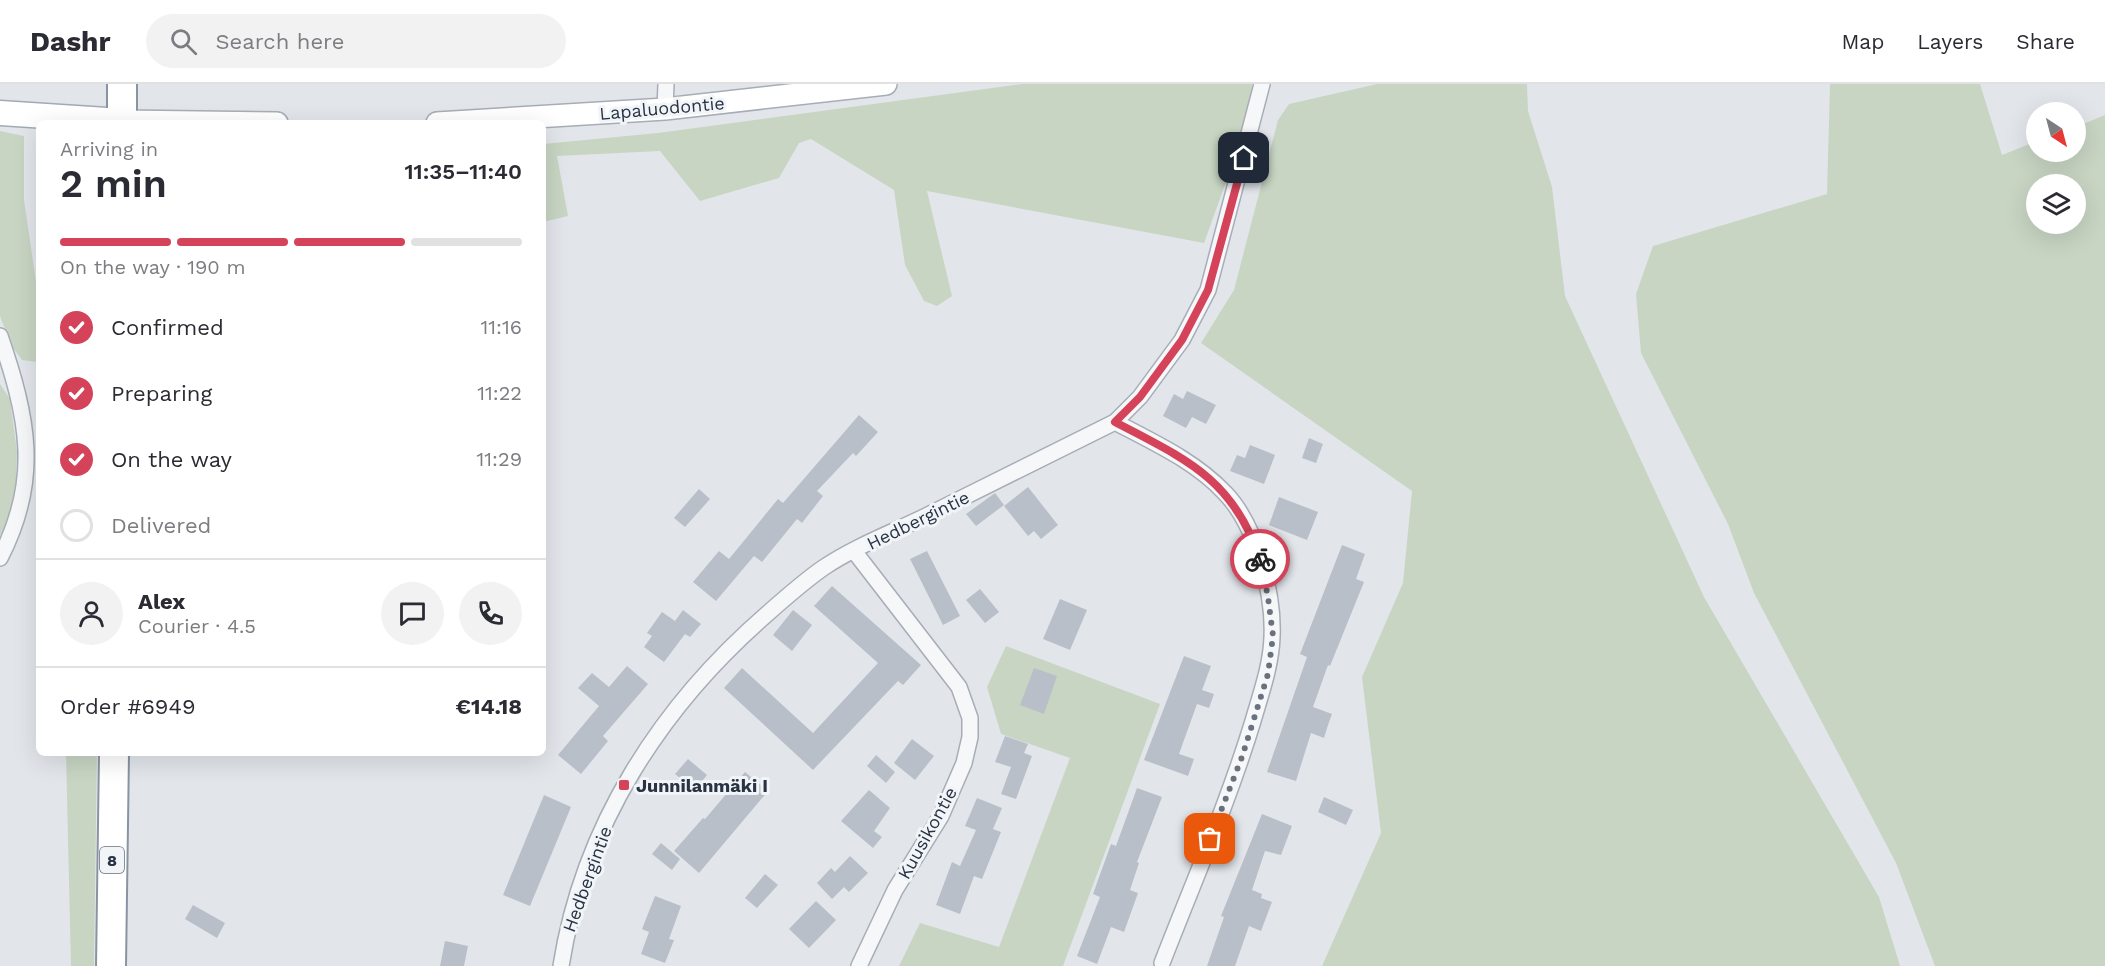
<!DOCTYPE html>
<html lang="en">
<head>
<meta charset="utf-8">
<style>
  body { margin:0; font-family:"Work Sans",sans-serif; background:#f2f2f3; color:#2b2b33; height:100vh; display:flex; flex-direction:column; font-size:22px; white-space:nowrap }
  * { box-sizing:border-box; margin:0 }
  p { font-size:20px; color:#7c7c81 }
  .icon { flex:none; width:33px; height:33px; fill:none; stroke:currentColor; stroke-width:2; stroke-linecap:round; stroke-linejoin:round }
  .map { position:relative; flex:1; overflow:hidden }
  .drawer { position:absolute; left:36px; top:36px; width:510px; height:636px; display:flex; flex-direction:column; background:#fff; border-radius:9px; box-shadow:0 6px 24px #0002 }
  .drawer>* { flex:none }
  .needle { width:39px; rotate:144deg }
  .buttons { position:absolute; left:2026px; top:18px; display:grid; gap:12px }
  .buttons a { display:grid; place-items:center; width:60px; height:60px; border-radius:50%; background:#fff; box-shadow:0 6px 24px #0002; font-size:30px }
  .pin { position:absolute; display:grid; place-items:center; width:51px; height:51px; color:#fff; margin:-26px; border-radius:12px; box-shadow:0 3px 9px #0006 }
  .courier { position:absolute; display:grid; place-items:center; width:60px; height:60px; margin:-30px; border:4px solid #d4435a; border-radius:50%; background:#fff; color:#222; box-shadow:0 2px 8px #0007 }
  .headline em { font-style:normal; font-weight:600 }
  .headline div { display:flex; flex-direction:column-reverse }
  .headline { display:flex; align-items:center; justify-content:space-between; height:102px; padding:0 24px }
  h1 { font-size:39px; font-weight:600; line-height:45px }
  .bar { display:grid; grid-template-columns:repeat(4,1fr); gap:9px 6px; align-content:center; height:72px; padding:0 24px }
  .bar i { height:8px; border-radius:4px; background:#e1e1e2 }
  .bar .on { background:#d4435a }
  .bar p { grid-column:span 4 }
  .line { display:flex; align-items:center; gap:15px; padding:0 24px; border-top:2px solid #e1e1e2 }
  .line div { flex:1 }
  .round { display:grid; place-items:center; flex:none; width:63px; height:63px; border-radius:32px; background:#f2f2f3 }
  ol { padding:0 24px; list-style:none }
  li { display:flex; align-items:center; gap:18px; height:66px }
  li p { margin-inline-start:auto }
  li .icon { padding:6px; border-radius:50%; background:#d4435a; color:#fff; stroke-width:4 }
  li:last-child { color:#7c7c81 }
  li i { width:33px; height:33px; border:3px solid #e1e1e2; border-radius:50% }
  header { display:flex; align-items:center; gap:36px; box-sizing:border-box; height:84px; padding:0 30px; background:#fff; border-bottom:2px solid #e1e1e2 }
  header strong { font-size:28px }
  nav { display:flex; gap:33px; margin-inline-start:auto; font-size:21px }
  .search { width:420px; height:54px; background:#f2f2f3; display:flex; align-items:center; gap:15px; box-sizing:border-box; padding:0 21px; border-radius:33px; color:#7c7c81; font-size:22px }
  .map>svg:first-child { display:block }
</style>
</head>
<body>
<header>
<strong>Dashr</strong>
<div class="search"><svg class="icon" aria-label="search" viewBox="0 0 24 24"><circle cx="10" cy="10" r="6"/><path d="M15 15l6 6"/></svg>Search here</div>
<nav><a>Map</a><a>Layers</a><a>Share</a></nav>
</header>
<div class="map">
<svg width="2105" height="882" viewBox="0 0 2105 882">
  <rect width="100%" height="100%" fill="#e2e6eb"/>
  <g fill="#c8d5c3" fill-rule="evenodd">
    <path d="M 1022,0 L 1252,0 L 1251,29 L 1204,159 L 927,107 L 952,212 L 937,222 L 924,217 L 905,181 L 894,106 L 811,55 L 799,59 L 779,94 L 700,117 L 660,67 L 557,72 L 568,132 L 543,138 L 543,60 L 658,49 Z"/>
    <path d="M 1377,0 L 1527,0 L 1528,27 L 1552,103 L 1565,212 L 1704,513 L 1879,813 L 1900,882 L 1322,882 L 1381,749 L 1362,593 L 1403,499 L 1412,407 L 1201,259 L 1234,206 L 1278,36 L 1289,20 Z"/>
    <path d="M 1830,0 L 1980,0 L 2002,71 L 2037,57 L 2037,68 L 2076,68 L 2076,43 L 2105,31 L 2105,882 L 1935,882 L 1896,779 L 1754,509 L 1728,440 L 1641,269 L 1636,210 L 1653,162 L 1827,110 ZM 2037,100 L 2076,100 L 2076,140 L 2037,140 Z"/>
    <path d="M 0,47 L 24,52 L 24,116 L 39,218 L 39,277 L 37,278 L 22,276 L 11,261 L 0,232 Z"/>
    <path d="M 0,300 L 10,315 L 17,368 L 15,420 L 0,452 Z"/>
    <path d="M 1006,562 L 1160,620 L 1063,882 L 899,882 L 920,839 L 999,863 L 1070,674 L 1001,650 L 987,603 Z"/>
    <path d="M 66,669 L 97,669 L 94,882 L 71,882 Z"/>
  </g>
  <g fill="#b9bfc9">
    <path d="M 1187,307 L 1216,321 L 1206,340 L 1192,333 L 1186,344 L 1163,332 L 1174,310 L 1183,315 Z"/>
    <path d="M 859,331 L 878,348 L 856,372 L 853,369 L 817,407 L 823,412 L 802,439 L 797,435 L 762,478 L 754,472 L 716,517 L 693,498 L 719,467 L 729,475 L 778,415 L 783,419 Z"/>
    <path d="M 1309,354 L 1323,360 L 1316,379 L 1302,374 Z"/>
    <path d="M 1250,361 L 1275,371 L 1264,400 L 1230,387 L 1237,371 L 1245,374 Z"/>
    <path d="M 1028,403 L 1058,441 L 1041,455 L 1034,447 L 1028,452 L 1004,422 Z"/>
    <path d="M 699,405 L 710,415 L 685,443 L 674,434 Z"/>
    <path d="M 995,409 L 1004,421 L 976,442 L 966,430 Z"/>
    <path d="M 1279,413 L 1318,428 L 1307,456 L 1269,441 Z"/>
    <path d="M 1342,461 L 1365,470 L 1356,495 L 1364,498 L 1330,582 L 1328,581 L 1313,623 L 1332,630 L 1328,641 L 1324,654 L 1311,649 L 1296,697 L 1267,688 L 1307,573 L 1300,570 Z"/>
    <path d="M 927,467 L 960,532 L 943,541 L 910,475 Z"/>
    <path d="M 832,502 L 921,581 L 903,601 L 898,597 L 813,686 L 724,604 L 742,584 L 813,649 L 878,579 L 814,522 Z"/>
    <path d="M 980,505 L 999,528 L 985,539 L 966,516 Z"/>
    <path d="M 1060,515 L 1087,526 L 1070,566 L 1043,555 Z"/>
    <path d="M 683,526 L 701,540 L 690,553 L 685,550 L 664,578 L 644,563 L 652,552 L 647,549 L 662,528 L 675,537 Z"/>
    <path d="M 793,526 L 812,541 L 792,567 L 773,551 Z"/>
    <path d="M 1184,572 L 1211,582 L 1202,606 L 1214,610 L 1209,624 L 1197,620 L 1179,670 L 1194,675 L 1188,692 L 1144,676 Z"/>
    <path d="M 627,582 L 648,600 L 603,652 L 608,657 L 581,690 L 558,671 L 599,622 L 578,604 L 592,589 L 609,603 Z"/>
    <path d="M 1034,584 L 1057,592 L 1044,630 L 1020,621 Z"/>
    <path d="M 1005,652 L 1028,660 L 1024,669 L 1032,672 L 1016,715 L 1001,710 L 1011,683 L 995,678 Z"/>
    <path d="M 912,655 L 934,672 L 915,696 L 894,679 Z"/>
    <path d="M 876,671 L 895,688 L 886,699 L 867,682 Z"/>
    <path d="M 688,675 L 707,691 L 695,706 L 675,690 Z"/>
    <path d="M 745,688 L 768,707 L 699,789 L 674,767 L 703,734 L 705,735 Z"/>
    <path d="M 1137,704 L 1162,713 L 1137,778 L 1139,779 L 1130,806 L 1138,809 L 1124,848 L 1111,843 L 1097,880 L 1077,872 L 1100,813 L 1093,810 L 1111,760 L 1116,762 Z"/>
    <path d="M 869,706 L 890,724 L 874,747 L 882,753 L 873,764 L 841,737 Z"/>
    <path d="M 544,711 L 571,723 L 530,822 L 503,811 Z"/>
    <path d="M 1324,713 L 1353,726 L 1346,741 L 1318,728 Z"/>
    <path d="M 977,714 L 1002,724 L 993,745 L 1001,748 L 982,795 L 974,792 L 960,830 L 936,821 L 952,778 L 960,782 L 976,746 L 965,742 Z"/>
    <path d="M 1262,730 L 1292,742 L 1281,771 L 1265,767 L 1252,806 L 1262,810 L 1261,814 L 1272,818 L 1261,847 L 1249,842 L 1235,882 L 1207,882 L 1224,833 L 1221,832 Z"/>
    <path d="M 661,759 L 680,775 L 672,786 L 652,770 Z"/>
    <path d="M 850,772 L 868,789 L 849,808 L 844,803 L 832,815 L 817,799 L 831,784 L 835,788 Z"/>
    <path d="M 765,790 L 778,801 L 757,824 L 745,814 Z"/>
    <path d="M 655,812 L 681,822 L 669,855 L 674,856 L 665,879 L 641,870 L 649,848 L 642,845 Z"/>
    <path d="M 816,817 L 836,836 L 809,864 L 789,845 Z"/>
    <path d="M 193,821 L 225,839 L 217,854 L 185,835 Z"/>
    <path d="M 445,857 L 468,862 L 464,882 L 440,882 Z"/>
  </g>
  <g fill="none" stroke-linecap="round" stroke-linejoin="round">
    <g stroke="#a7adb6" stroke-width="18">
      <g id="street">
        <path d="M 665,25 L 666,0"/>
        <path d="M 0,252 C 28,334 41,395 0,474"/>
        <path d="M 1115,338 C 1153,358 1195,377 1225,409 C 1256,441 1274,509 1272,553 C 1271,582 1261,609 1253,637 C 1228,719 1193,799 1162,879"/>
        <path d="M 854,467 L 959,603 L 970,634 L 970,653 L 964,679 L 941,732 L 895,806 L 859,882"/>
        <path d="M 561,882 C 583,742 661,622 767,530 C 785,514 803,498 823,484 C 854,463 891,449 924,433 C 988,401 1051,370 1115,338 L 1140,313 L 1182,256 L 1208,206 L 1262,0"/>
      </g>
    </g>
    <g stroke="#a7adb6" stroke-width="24">
      <g id="secondary">
        <path d="M 122,37 L 277,39"/>
        <path d="M 437,39 L 665,25 L 886,0"/>
      </g>
    </g>
    <g stroke="#a1aab7" stroke-width="27">
      <path id="primary" d="M 0,29 L 122,37"/>
    </g>
    <g stroke="#8993a2" stroke-width="32">
      <g id="highway">
        <path d="M 122,39 L 122,0"/>
        <path d="M 111,882 L 114,669"/>
      </g>
    </g>
    <use href="#street" stroke="#f5f7f9" stroke-width="15"/>
    <use href="#secondary" stroke="#fff" stroke-width="21"/>
    <use href="#primary" stroke="#fff" stroke-width="24"/>
    <use href="#highway" stroke="#fff" stroke-width="28"/>
  </g>
  <g fill="none" stroke-linecap="round" stroke-linejoin="round">
    <path stroke="#6a727e" stroke-width="6" stroke-dasharray="0 10.8" d="M 1210,755 L 1242,673 L 1268,590 L 1273,552 L 1268,513 L 1260,475"/>
    <path stroke="#d4435a" stroke-width="8" d="M 1244,74 L 1208,206 L 1182,256 L 1140,313 L 1115,338 C 1185,375 1233,394 1260,475"/>
  </g>
  <rect fill="#d4435a" stroke="#f2f5f8" stroke-width="2" x="618" y="695" width="12" height="12" rx="3"/>
  <g text-anchor="middle" dominant-baseline="central" stroke-width="6" stroke-linejoin="round" paint-order="stroke">
    <rect fill="#f2f5f8" stroke="#656d7a" stroke-width="1.5" x="100" y="763" width="24" height="26" rx="4.5"/>
    <g font-size="16" font-weight="bold" fill="#293344">
      <text x="112" y="776">8</text>
    </g>
    <g font-size="18" fill="#293344" stroke="#f2f5f8">
      <text transform="translate(662 24) rotate(-5)">Lapaluodontie</text>
      <text transform="translate(918 436) rotate(-26)">Hedbergintie</text>
      <text transform="translate(927 749) rotate(-61)">Kuusikontie</text>
      <text transform="translate(587 795) rotate(-70)">Hedbergintie</text>
    </g>
    <g font-size="18" font-weight="bold" fill="#293344" stroke="#f2f5f8" text-anchor="start">
      <text x="636" y="701">Junnilanmäki I</text>
    </g>
  </g>
</svg>
<div class="buttons">
<a><svg class="needle" viewBox="-14 -14 28 28"><path d="M0-13l5 13h-10z" fill="#e53935"/><path d="M0 13l5-13h-10z" fill="#7c7c81"/></svg></a>
<a><svg class="icon" aria-label="layers" viewBox="0 0 24 24"><path d="M12 4l9 5-9 5-9-5zM3 14l9 5 9-5"/></svg></a>
</div>
<div class="pin" style="left:1210px;top:755px;background:#ea580c"><svg class="icon" aria-label="bag" viewBox="0 0 24 24"><path d="M5 8h14l-1 12H6zM9 8a3 3 0 0 1 6 0"/></svg></div>
<div class="pin" style="left:1244px;top:74px;background:#1f2937"><svg class="icon" aria-label="home" viewBox="0 0 24 24"><path d="M3 11l9-7 9 7M6 9v11h12V9"/></svg></div>
<div class="courier" style="left:1260px;top:475px"><svg class="icon" aria-label="bike" viewBox="0 0 24 24"><circle cx="6" cy="16" r="4"/><circle cx="18" cy="16" r="4"/><path d="M6 16l4-8h5l3 8M10 8l3 8H6M13 5h3"/></svg></div>
<section class="drawer">
<div class="headline"><div><h1>2 min</h1><p>Arriving in</p></div><em>11:35–11:40</em></div>
<div class="bar"><i class="on"></i><i class="on"></i><i class="on"></i><i></i><p>On the way · 190 m</p></div>
<ol>
<li><svg class="icon" aria-label="check" viewBox="0 0 24 24"><path d="M5 12l5 5 9-10"/></svg>Confirmed<p>11:16</p></li>
<li><svg class="icon" aria-label="check" viewBox="0 0 24 24"><path d="M5 12l5 5 9-10"/></svg>Preparing<p>11:22</p></li>
<li><svg class="icon" aria-label="check" viewBox="0 0 24 24"><path d="M5 12l5 5 9-10"/></svg>On the way<p>11:29</p></li>
<li><i></i>Delivered</li>
</ol>
<div class="line" style="height:108px"><a class="round"><svg class="icon" aria-label="person" viewBox="0 0 24 24"><circle cx="12" cy="8" r="4"/><path d="M4 21q1-7 8-7t8 7"/></svg></a><div><b>Alex</b><p>Courier · 4.5</p></div><a class="round"><svg class="icon" aria-label="chat" viewBox="0 0 24 24"><path d="M4 5h16v11H9l-5 4z"/></svg></a><a class="round"><svg class="icon" aria-label="phone" viewBox="0 0 24 24"><path d="M5 4h4l2 5-3 2q2 4 5 5l2-3 5 2v4C11 20 4 13 5 4z"/></svg></a></div>
<div class="line" style="height:78px"><div>Order #6949</div><b>€14.18</b></div>
</section>
</div>
</body>
</html>
